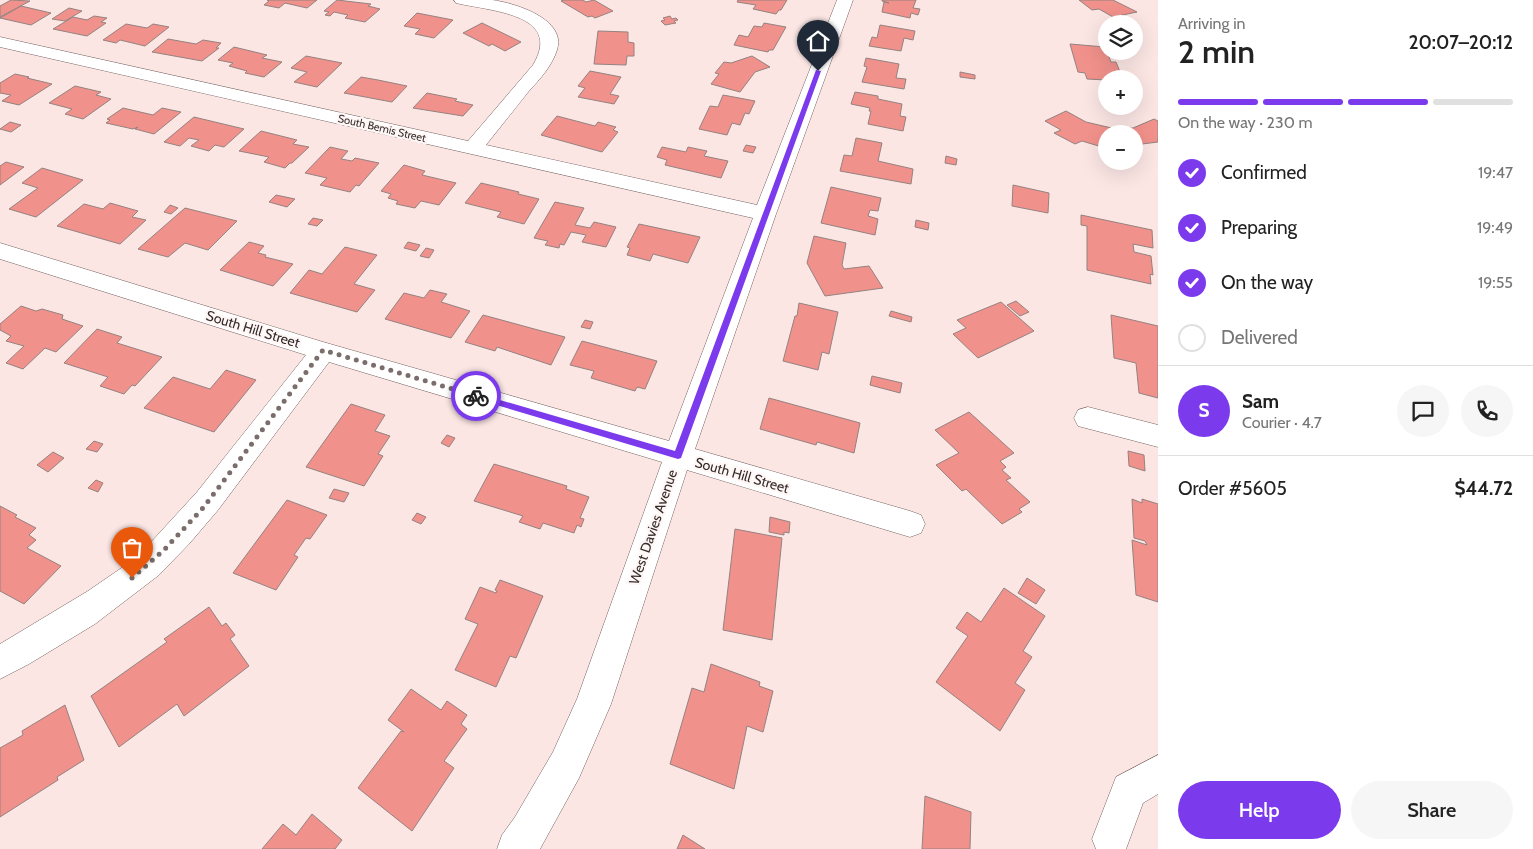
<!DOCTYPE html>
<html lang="en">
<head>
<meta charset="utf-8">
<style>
  body { margin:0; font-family:Cabin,sans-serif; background:#f6f6f6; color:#222; height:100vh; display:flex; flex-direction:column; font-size:19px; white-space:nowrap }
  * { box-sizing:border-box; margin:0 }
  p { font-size:16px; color:#767676 }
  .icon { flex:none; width:28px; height:28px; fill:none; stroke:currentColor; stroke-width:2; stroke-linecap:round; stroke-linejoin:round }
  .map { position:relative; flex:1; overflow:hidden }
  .drawer { display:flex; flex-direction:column; background:#fff; width:375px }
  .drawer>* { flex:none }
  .buttons { position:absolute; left:1098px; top:15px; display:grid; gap:10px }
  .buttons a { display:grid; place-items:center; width:45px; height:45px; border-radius:50%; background:#fff; box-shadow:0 5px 20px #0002; font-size:25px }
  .pin { position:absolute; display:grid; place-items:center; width:42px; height:42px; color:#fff; margin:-51px -21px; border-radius:50% 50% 50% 0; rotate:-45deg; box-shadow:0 0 5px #0007 }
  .pin .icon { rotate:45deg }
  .courier { position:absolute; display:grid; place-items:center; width:50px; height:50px; margin:-25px; border:4px solid #7c3aed; border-radius:50%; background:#fff; color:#222; box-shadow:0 1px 6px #0007 }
  .summary em { font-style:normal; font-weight:600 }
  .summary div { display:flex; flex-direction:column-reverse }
  .summary { display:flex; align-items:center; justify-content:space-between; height:85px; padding:0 20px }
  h1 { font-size:32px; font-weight:600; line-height:38px }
  .bar { display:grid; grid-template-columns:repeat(4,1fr); gap:8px 5px; align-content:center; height:60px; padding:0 20px }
  .bar i { height:6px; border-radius:4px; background:#e0e0e0 }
  .bar .current { background:#7c3aed }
  .bar p { grid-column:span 4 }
  .line { display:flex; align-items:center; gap:12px; padding:0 20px; border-top:1px solid #e0e0e0 }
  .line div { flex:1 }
  .round { display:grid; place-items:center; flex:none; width:52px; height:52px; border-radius:26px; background:#f6f6f6 }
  ol { padding:0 20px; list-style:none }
  li { display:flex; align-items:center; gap:15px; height:55px }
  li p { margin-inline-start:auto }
  li .icon { padding:5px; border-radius:50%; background:#7c3aed; color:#fff; stroke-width:4 }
  li:last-child { color:#767676 }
  li i { width:28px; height:28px; border:2px solid #e0e0e0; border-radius:50% }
  .button { display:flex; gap:10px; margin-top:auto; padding:10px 20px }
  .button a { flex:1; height:58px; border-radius:30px; background:#7c3aed; color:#fff; font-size:20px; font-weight:600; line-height:58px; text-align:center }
  .button a+a { background:#f6f6f6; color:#222 }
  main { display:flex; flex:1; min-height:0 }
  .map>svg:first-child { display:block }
</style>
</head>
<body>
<main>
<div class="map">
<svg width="1158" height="849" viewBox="0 0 1158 849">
  <rect width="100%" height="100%" fill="#fbe6e4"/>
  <g fill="#f1918b" stroke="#948280">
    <path d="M 11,0 L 30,1 L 0,17 L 0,6 Z"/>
    <path d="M 267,0 L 317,0 L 307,8 L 285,3 L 279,8 L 264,5 L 269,1 Z"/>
    <path d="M 337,0 L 371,4 L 368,6 L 380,9 L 365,22 L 345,18 L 348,15 L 334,12 L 330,16 L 325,15 L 329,12 L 324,11 Z"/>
    <path d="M 564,0 L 583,0 L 586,2 L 594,0 L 613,11 L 595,18 L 592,16 L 588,17 L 561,1 Z"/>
    <path d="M 738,0 L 787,0 L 781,10 L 779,10 L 776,14 L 753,9 L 756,5 L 737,2 Z"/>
    <path d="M 882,0 L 916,0 L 913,8 L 920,9 L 918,15 L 911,13 L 910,18 L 882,12 L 884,2 L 889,3 L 882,1 Z"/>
    <path d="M 1079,0 L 1113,0 L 1137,12 L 1113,17 L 1099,9 L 1092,10 Z"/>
    <path d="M 21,6 L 51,13 L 31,25 L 0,18 Z"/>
    <path d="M 69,8 L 82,11 L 65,21 L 52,19 Z"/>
    <path d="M 417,13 L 453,20 L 434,38 L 415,34 L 420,29 L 404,26 Z"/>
    <path d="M 94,16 L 107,18 L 101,22 L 106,23 L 87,36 L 53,29 L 73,17 L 87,20 Z"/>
    <path d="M 670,16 L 672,19 L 676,18 L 678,20 L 674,21 L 676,23 L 665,25 L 661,21 L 665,20 L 663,18 Z"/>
    <path d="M 482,23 L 521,42 L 505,51 L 492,44 L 489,46 L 463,33 Z"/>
    <path d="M 764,23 L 786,27 L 773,50 L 769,50 L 768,52 L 734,45 L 739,35 L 748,37 L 754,26 L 762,27 Z"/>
    <path d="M 126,24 L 147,28 L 153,24 L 169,27 L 145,46 L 120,40 L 116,43 L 103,40 Z"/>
    <path d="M 880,25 L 915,31 L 913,40 L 904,38 L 901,51 L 869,46 L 872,37 L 877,38 Z"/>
    <path d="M 598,31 L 628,32 L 628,42 L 634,43 L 634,56 L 627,56 L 626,65 L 594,64 Z"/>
    <path d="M 168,39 L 196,44 L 203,40 L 221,43 L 216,48 L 219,48 L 202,61 L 152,52 Z"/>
    <path d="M 1070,44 L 1105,47 L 1111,62 L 1116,62 L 1123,79 L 1106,79 L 1106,80 L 1087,79 L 1085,73 L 1078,72 Z"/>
    <path d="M 234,47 L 267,55 L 262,58 L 282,62 L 264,77 L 245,73 L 247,71 L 229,66 L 233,63 L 218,60 Z"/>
    <path d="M 306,56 L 342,63 L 317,87 L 294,82 L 307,72 L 291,68 Z"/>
    <path d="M 752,56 L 770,67 L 755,72 L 740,92 L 711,84 L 719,74 L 715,73 L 724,62 L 731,63 Z"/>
    <path d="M 866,58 L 899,64 L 896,78 L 906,79 L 904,89 L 862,82 L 867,67 L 864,66 Z"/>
    <path d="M 590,71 L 621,77 L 610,94 L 619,96 L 614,104 L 578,97 L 585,88 L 578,86 Z"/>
    <path d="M 960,72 L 975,75 L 975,79 L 960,77 Z"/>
    <path d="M 15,74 L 29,77 L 27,78 L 52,84 L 19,105 L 2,101 L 11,95 L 0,93 L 0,83 Z"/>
    <path d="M 361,77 L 378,80 L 407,86 L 392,102 L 344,93 Z"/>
    <path d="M 75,86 L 101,92 L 96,95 L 111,99 L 83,119 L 65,114 L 72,109 L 49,103 Z"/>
    <path d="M 855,92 L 878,96 L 878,99 L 902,104 L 900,116 L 906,117 L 903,131 L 868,124 L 871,111 L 869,111 L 870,108 L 851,104 Z"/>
    <path d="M 427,93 L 457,99 L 455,101 L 473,105 L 463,116 L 413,108 Z"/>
    <path d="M 723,95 L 755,101 L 749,114 L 745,113 L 740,125 L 732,123 L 727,135 L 699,129 L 710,106 L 718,107 Z"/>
    <path d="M 123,108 L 153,115 L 162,108 L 181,112 L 154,134 L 135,129 L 138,127 L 133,129 L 106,123 L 110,120 L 107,119 Z"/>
    <path d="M 1066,111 L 1086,122 L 1116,129 L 1133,128 L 1154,119 L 1158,121 L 1158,142 L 1134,145 L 1134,134 L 1106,134 L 1106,144 L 1103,143 L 1102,147 L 1082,141 L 1075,144 L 1054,133 L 1061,130 L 1045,121 Z"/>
    <path d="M 557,116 L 595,126 L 598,122 L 616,127 L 613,130 L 618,132 L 602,152 L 541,135 Z"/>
    <path d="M 194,117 L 244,129 L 224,147 L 215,145 L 209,151 L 191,146 L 199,140 L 189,138 L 180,146 L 164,142 Z"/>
    <path d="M 10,122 L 21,125 L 11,132 L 0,129 Z"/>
    <path d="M 261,131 L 297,140 L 293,144 L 309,147 L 292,163 L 290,163 L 285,168 L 264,162 L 269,157 L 239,151 Z"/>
    <path d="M 856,138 L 882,143 L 878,161 L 913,169 L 911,184 L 840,171 L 844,155 L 852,156 Z"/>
    <path d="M 746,145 L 756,147 L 753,153 L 743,151 Z"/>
    <path d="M 330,147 L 348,151 L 341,159 L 352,161 L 355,158 L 379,163 L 359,186 L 356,185 L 350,192 L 320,185 L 327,178 L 305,173 Z"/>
    <path d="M 662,147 L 686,152 L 688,147 L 707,151 L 704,156 L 728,161 L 721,178 L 665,165 L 667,160 L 657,157 Z"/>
    <path d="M 946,156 L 957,159 L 956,165 L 945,163 Z"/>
    <path d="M 6,162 L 24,167 L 0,185 L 0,166 Z"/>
    <path d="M 404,165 L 425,171 L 422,175 L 456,183 L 439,205 L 421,201 L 415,208 L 396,204 L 398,201 L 388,198 L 391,194 L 381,191 Z"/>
    <path d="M 42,168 L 83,180 L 36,217 L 9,209 L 38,188 L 22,183 Z"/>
    <path d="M 481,183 L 519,192 L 518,194 L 539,199 L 524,224 L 497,217 L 501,212 L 465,203 Z"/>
    <path d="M 1013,185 L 1049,193 L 1048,213 L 1012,206 Z"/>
    <path d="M 831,187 L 881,198 L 878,211 L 870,210 L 868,216 L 878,219 L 875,235 L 821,223 Z"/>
    <path d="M 276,195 L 295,199 L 287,207 L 269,202 Z"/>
    <path d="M 555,202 L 584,208 L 575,225 L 590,228 L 594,222 L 616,227 L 606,247 L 582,242 L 586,235 L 571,232 L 564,245 L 560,244 L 559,248 L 545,245 L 548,241 L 534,238 Z"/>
    <path d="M 110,203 L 138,211 L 132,217 L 146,220 L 120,244 L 57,226 L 84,204 L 103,209 Z"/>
    <path d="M 170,205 L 178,208 L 171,214 L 164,212 Z"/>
    <path d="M 185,208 L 237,221 L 208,250 L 185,243 L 168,257 L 138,249 Z"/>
    <path d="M 1081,215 L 1152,230 L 1153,248 L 1133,244 L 1134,252 L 1151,256 L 1153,275 L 1150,274 L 1151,284 L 1087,270 L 1087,226 L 1081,225 Z"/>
    <path d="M 313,218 L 323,220 L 317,226 L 308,224 Z"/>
    <path d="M 916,220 L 929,223 L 928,230 L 915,227 Z"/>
    <path d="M 639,224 L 700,237 L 688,263 L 653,254 L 650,261 L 627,255 L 630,248 L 627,247 Z"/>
    <path d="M 814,236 L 846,243 L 842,265 L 844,269 L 869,266 L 883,288 L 825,296 L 807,263 Z"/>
    <path d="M 249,242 L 264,246 L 258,253 L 266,255 L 265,257 L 293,264 L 273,286 L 220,270 Z"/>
    <path d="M 408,242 L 420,245 L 416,251 L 404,248 Z"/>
    <path d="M 345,247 L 377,255 L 354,284 L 375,290 L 357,312 L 290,293 L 309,270 L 322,274 Z"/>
    <path d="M 426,248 L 434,250 L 429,258 L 420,256 Z"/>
    <path d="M 430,290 L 447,294 L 441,302 L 470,311 L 451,338 L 385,319 L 404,293 L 424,298 Z"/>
    <path d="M 1016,301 L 1029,312 L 1020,316 L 1007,305 Z"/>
    <path d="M 1001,302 L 1034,331 L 978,358 L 953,334 L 966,328 L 957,320 Z"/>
    <path d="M 799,303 L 838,312 L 829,354 L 822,352 L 818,370 L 783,361 L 795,316 L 797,316 Z"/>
    <path d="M 21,306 L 36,311 L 42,309 L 63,315 L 62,319 L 83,326 L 56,352 L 45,348 L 23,369 L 6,363 L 24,346 L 6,341 L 11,336 L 0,330 L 0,324 Z"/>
    <path d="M 891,311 L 912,317 L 911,322 L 889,316 Z"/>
    <path d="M 483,315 L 538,330 L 565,337 L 551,365 L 497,347 L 495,351 L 465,342 Z"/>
    <path d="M 1111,315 L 1158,326 L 1158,398 L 1139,393 L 1136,363 L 1114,358 Z"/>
    <path d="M 585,320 L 593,322 L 590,329 L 581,327 Z"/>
    <path d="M 97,329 L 122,337 L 117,343 L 162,357 L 135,386 L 132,385 L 124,394 L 100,386 L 108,377 L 64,363 Z"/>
    <path d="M 582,341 L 657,361 L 645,389 L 637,387 L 635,391 L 591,378 L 594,371 L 570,365 Z"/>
    <path d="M 226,370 L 256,380 L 214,432 L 144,408 L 173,377 L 210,389 Z"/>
    <path d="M 872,376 L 902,383 L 900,393 L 870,385 Z"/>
    <path d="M 769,398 L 860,423 L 854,453 L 817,442 L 816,445 L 760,429 Z"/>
    <path d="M 351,404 L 385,415 L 375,431 L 390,436 L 378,454 L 383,456 L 364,486 L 306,467 Z"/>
    <path d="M 969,412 L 1014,453 L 1000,461 L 1006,467 L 1002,470 L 1011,478 L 1006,480 L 1030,502 L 1019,509 L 1022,512 L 1002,524 L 966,489 L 962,491 L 936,465 L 959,453 L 935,430 Z"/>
    <path d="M 447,435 L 455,438 L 449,447 L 441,443 Z"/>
    <path d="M 94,441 L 103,444 L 97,452 L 86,449 Z"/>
    <path d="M 1128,451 L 1144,455 L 1145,471 L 1129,466 Z"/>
    <path d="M 53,452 L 64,458 L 48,472 L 37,465 Z"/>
    <path d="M 494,464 L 567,486 L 566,489 L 589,497 L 580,518 L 584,519 L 581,527 L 577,525 L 574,533 L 543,523 L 540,529 L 519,522 L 523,516 L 474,501 Z"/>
    <path d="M 96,480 L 103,483 L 98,492 L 88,488 Z"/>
    <path d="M 334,489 L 349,493 L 344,502 L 329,498 Z"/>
    <path d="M 1132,499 L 1142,503 L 1142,499 L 1158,504 L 1158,602 L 1136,595 L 1132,540 L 1147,545 L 1145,541 L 1134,538 Z"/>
    <path d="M 287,500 L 327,515 L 310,539 L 306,538 L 294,555 L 298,557 L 276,590 L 233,573 Z"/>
    <path d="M 0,506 L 17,515 L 15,517 L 36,528 L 29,535 L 36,540 L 27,548 L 61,566 L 24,604 L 0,591 Z"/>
    <path d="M 417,513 L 426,517 L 421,524 L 412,520 Z"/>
    <path d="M 770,517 L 790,522 L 789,533 L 784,532 L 784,535 L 769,532 Z"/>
    <path d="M 735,529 L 782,538 L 772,640 L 723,630 Z"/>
    <path d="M 1027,578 L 1045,590 L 1036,604 L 1018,593 Z"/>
    <path d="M 500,580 L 543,596 L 516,658 L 510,656 L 496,687 L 455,670 L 478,624 L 465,619 L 480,587 L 496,593 L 497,591 L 495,590 Z"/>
    <path d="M 1004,588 L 1045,616 L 1023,651 L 1032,657 L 1015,683 L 1025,690 L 1000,731 L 936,682 L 968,636 L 956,628 L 967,612 L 981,622 Z"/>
    <path d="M 209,607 L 222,626 L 226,623 L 235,635 L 230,639 L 249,666 L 184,716 L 177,704 L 119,747 L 91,696 L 167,642 L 164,639 Z"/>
    <path d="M 711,664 L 760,682 L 759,686 L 773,691 L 763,732 L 747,726 L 734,789 L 670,764 L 692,688 L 704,692 Z"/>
    <path d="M 411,689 L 441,710 L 447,701 L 467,715 L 461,724 L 467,729 L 444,761 L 454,768 L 412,831 L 358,788 L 401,731 L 404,732 L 388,720 Z"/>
    <path d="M 65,705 L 84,760 L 57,777 L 58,780 L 0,817 L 0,748 L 23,735 L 22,731 Z"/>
    <path d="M 925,796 L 971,812 L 970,849 L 922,849 Z"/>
    <path d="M 312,814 L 342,840 L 335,849 L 262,849 L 283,824 L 296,835 Z"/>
    <path d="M 683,835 L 705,849 L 677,849 Z"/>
  </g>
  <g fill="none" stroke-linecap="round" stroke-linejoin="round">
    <g stroke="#746361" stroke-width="1">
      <g id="minor">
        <path d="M 454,0 C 466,0 480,0 492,0 C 515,3 567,19 557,50 C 552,66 540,79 529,91 C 515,109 500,127 486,145 L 757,205 L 837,0 L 853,0 L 776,214 L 695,449 L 910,511 L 921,515 L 925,524 L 921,533 L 910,537 L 687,470 L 611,704 L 579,778 L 540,849 L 497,849 L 502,835 L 515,817 L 553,752 L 577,699 L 662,462 L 329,362 L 218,510 L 189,544 L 159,575 L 95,624 L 29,664 L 0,679 L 0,644 L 88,591 L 120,569 L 153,540 L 197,492 L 306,355 L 0,259 L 0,243 L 323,342 L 669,441 L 753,218 L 0,47 L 0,37 L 468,141 L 533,65 C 564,13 488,11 456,3 Z"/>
        <path d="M 1088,407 L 1158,425 L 1158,447 L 1078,426 L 1074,418 L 1078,410 Z"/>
        <path d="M 1158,755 L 1158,794 L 1143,803 L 1126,849 L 1096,849 L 1092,839 L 1116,777 Z"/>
      </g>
    </g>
    <use href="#minor" fill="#fff" fill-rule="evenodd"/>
  </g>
  <path fill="#7c3aed" d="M 816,70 L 821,71 L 681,458 L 678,459 L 473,398 L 472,396 L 476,393 L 675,451 Z"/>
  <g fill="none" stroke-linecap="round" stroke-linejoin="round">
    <path stroke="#7a6d6c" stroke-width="5" stroke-dasharray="0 9" d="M 132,578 L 164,550 L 203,508 L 323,350 L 476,396"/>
  </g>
  <g text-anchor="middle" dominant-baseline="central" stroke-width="4.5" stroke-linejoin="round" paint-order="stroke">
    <g font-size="11" fill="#342c2b" stroke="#fff7f6">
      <text transform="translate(382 128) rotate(13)">South Bemis Street</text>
    </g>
    <g font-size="14" fill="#342c2b" stroke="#fff7f6">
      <text transform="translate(253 329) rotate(17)">South Hill Street</text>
      <text transform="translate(742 475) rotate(16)">South Hill Street</text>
      <text transform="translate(653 527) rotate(-71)">West Davies Avenue</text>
    </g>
  </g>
</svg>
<div class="buttons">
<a><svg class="icon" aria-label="layers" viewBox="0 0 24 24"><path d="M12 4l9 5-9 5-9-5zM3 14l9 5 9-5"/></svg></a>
<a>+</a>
<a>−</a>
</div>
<div class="pin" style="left:132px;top:578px;background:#ea580c"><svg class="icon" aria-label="bag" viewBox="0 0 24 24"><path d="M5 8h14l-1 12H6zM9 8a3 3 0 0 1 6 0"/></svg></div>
<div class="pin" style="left:818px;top:71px;background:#1f2937"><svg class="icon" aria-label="home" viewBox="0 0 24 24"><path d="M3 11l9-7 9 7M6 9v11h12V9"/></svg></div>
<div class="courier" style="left:476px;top:396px"><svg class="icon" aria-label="bike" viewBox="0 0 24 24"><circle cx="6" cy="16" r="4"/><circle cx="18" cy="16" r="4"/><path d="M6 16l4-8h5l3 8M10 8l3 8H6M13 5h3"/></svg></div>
</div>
<section class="drawer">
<div class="summary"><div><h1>2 min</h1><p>Arriving in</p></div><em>20:07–20:12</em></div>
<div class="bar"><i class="current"></i><i class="current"></i><i class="current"></i><i></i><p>On the way · 230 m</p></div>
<ol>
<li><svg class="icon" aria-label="check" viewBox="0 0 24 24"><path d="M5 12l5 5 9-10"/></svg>Confirmed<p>19:47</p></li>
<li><svg class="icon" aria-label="check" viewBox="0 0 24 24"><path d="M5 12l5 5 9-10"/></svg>Preparing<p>19:49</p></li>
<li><svg class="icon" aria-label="check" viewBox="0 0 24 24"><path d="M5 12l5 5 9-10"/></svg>On the way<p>19:55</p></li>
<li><i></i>Delivered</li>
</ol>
<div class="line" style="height:90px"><b class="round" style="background:#7c3aed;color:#fff">S</b><div><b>Sam</b><p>Courier · 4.7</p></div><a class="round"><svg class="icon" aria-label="chat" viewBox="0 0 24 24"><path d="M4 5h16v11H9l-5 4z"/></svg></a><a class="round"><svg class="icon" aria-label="phone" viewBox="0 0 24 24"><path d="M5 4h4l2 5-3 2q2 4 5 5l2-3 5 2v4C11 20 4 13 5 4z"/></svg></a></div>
<div class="line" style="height:65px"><div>Order #5605</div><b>$44.72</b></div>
<div class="button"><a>Help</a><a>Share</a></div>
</section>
</main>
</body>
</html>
